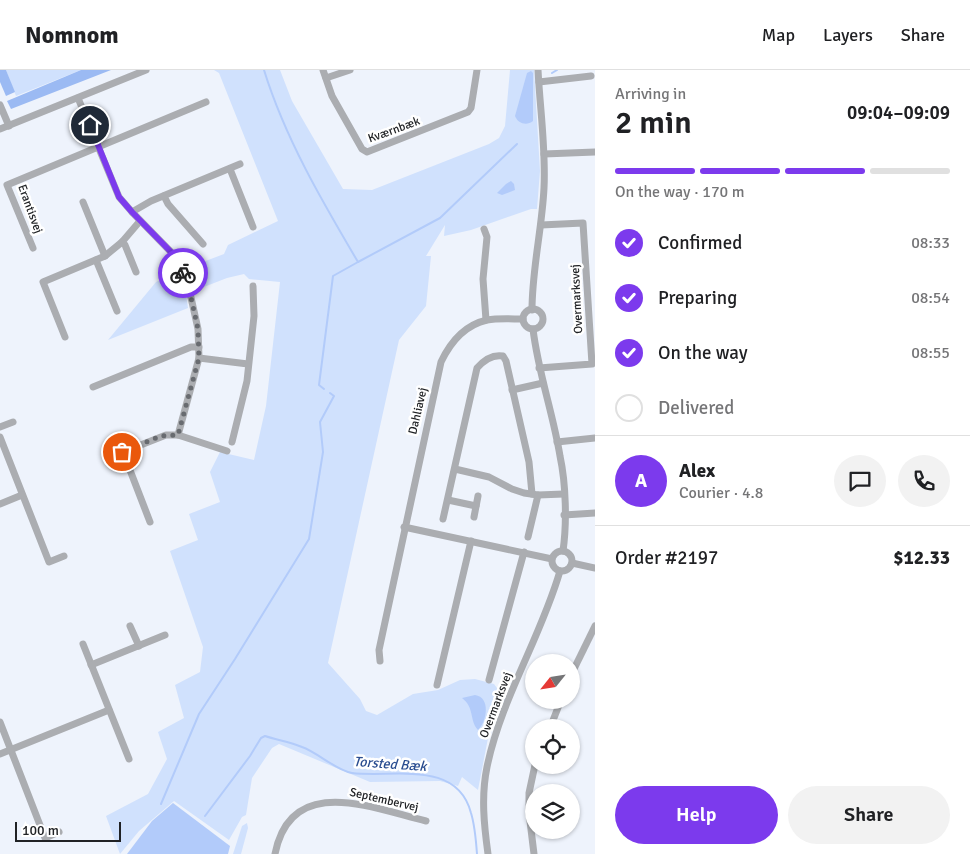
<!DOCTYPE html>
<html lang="en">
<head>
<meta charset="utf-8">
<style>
  body { margin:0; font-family:Signika,sans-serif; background:#f2f2f2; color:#202124; height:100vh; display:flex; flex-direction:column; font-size:19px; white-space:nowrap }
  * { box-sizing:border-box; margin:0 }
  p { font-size:16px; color:#757577 }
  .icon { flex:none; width:28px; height:28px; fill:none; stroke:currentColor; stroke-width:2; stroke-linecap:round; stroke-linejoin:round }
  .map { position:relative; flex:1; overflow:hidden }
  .panel { display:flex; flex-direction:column; background:#fff; width:375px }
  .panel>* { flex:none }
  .needle { width:32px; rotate:240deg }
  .controls { position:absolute; left:525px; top:584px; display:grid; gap:10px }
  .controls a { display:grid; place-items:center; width:55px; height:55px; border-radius:50%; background:#fff; box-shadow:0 1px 4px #0004; font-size:25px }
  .scale { position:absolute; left:15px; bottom:12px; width:106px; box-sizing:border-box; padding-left:5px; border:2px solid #202225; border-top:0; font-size:14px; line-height:18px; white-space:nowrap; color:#202225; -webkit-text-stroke:4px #fff; paint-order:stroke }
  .pin { position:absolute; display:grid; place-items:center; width:42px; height:42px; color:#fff; margin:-21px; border:2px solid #fff; border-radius:50%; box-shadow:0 1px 5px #0007 }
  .courier { position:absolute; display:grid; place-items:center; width:50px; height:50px; margin:-25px; border:4px solid #7c3aed; border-radius:50%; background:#fff; color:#222; box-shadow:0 1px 6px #0007 }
  .headline em { font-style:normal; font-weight:600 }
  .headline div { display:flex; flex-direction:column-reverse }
  .headline { display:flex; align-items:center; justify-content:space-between; height:85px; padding:0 20px }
  h1 { font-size:32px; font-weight:600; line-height:38px }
  .bar { display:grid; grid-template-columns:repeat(4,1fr); gap:8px 5px; align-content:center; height:60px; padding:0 20px }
  .bar i { height:6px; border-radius:4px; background:#e0e0e0 }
  .bar .on { background:#7c3aed }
  .bar p { grid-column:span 4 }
  .line { display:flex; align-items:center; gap:12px; padding:0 20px; border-top:1px solid #e0e0e0 }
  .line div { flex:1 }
  .round { display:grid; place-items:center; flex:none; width:52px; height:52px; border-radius:26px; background:#f2f2f2 }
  ol { padding:0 20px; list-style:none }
  li { display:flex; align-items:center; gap:15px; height:55px }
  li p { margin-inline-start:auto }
  li .icon { padding:5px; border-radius:50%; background:#7c3aed; color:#fff; stroke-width:4 }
  li:last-child { color:#757577 }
  li i { width:28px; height:28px; border:2px solid #e0e0e0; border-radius:50% }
  .button { display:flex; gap:10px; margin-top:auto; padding:10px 20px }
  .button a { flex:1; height:58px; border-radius:30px; background:#7c3aed; color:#fff; font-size:20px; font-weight:600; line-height:58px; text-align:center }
  .button a+a { background:#f2f2f2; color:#202124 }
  header { display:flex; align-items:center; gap:30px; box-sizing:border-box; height:70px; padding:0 25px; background:#fff; border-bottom:1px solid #e0e0e0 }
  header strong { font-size:24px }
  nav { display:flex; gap:28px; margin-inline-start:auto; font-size:18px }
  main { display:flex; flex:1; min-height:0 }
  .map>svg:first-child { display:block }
</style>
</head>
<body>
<header>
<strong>Nomnom</strong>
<nav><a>Map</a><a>Layers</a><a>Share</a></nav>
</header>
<main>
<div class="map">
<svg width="595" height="784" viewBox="0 0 595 784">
  <rect width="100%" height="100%" fill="#eef3fc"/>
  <g fill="#d0e1fd">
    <path d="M 6,0 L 81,0 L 16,26 Z"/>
    <path d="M 214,0 L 280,0 L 292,31 L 343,119 L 372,120 L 489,74 L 499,68 L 505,56 L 510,0 L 534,0 L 540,101 L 537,139 L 531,139 L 471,160 L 444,166 L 445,155 L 426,186 L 431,186 L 426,236 L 399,270 L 328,593 L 360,629 L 366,641 L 377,645 L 413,624 L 438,620 L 460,610 L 475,609 L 494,614 L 505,629 L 488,668 L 478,720 L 462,707 L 458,716 L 440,711 L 370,712 L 279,674 L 272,678 L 252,708 L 246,745 L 242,747 L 229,770 L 174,731 L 139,761 L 120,784 L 106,746 L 148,724 L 167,689 L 158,662 L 184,648 L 175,615 L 200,602 L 203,577 L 170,481 L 198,470 L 189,444 L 220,432 L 210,402 L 220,382 L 254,390 L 266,336 L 280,212 L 249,209 L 244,204 L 227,208 L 196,220 L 187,198 L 224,184 L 228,175 L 278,151 L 219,3 Z"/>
    <path d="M 178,202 L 184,212 L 188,238 L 108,270 L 156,212 Z"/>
    <path d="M 247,753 L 248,758 L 241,784 L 233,784 L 242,756 Z"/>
  </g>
  <g fill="#9bbaf3">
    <path d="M 0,0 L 6,0 L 15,22 L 6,26 L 0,12 Z"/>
    <path d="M 81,0 L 111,0 L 11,39 L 7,31 Z"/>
  </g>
  <g fill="#b2cbfa">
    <path d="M 531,1 L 533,3 L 533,51 C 527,56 518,54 515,46 L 527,3 Z"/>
    <path d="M 511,111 L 514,114 L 515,120 L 502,125 L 497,123 L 506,114 Z"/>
    <path d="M 475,625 C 491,627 487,652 478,660 C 469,650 475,638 462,628 Z"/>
    <path d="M 173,733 L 230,776 L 228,784 L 127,784 L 152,751 Z"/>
  </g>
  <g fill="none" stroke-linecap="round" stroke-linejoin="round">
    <g stroke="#b2cbfa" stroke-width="2">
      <path d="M 264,0 C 285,68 322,131 358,192 L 333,206 L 319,315 L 324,319"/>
      <path d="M 552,3 L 557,0"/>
      <path d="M 358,192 L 440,148 L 517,74"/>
      <path d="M 161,734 L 199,644 L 235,589 L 309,469 L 323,382 L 320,352 L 334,326 L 330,323"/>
      <path d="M 205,746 L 250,686 L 261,668 L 265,666 C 277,670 290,672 302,677 C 317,682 337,701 352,703 C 393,708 457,689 471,743 C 475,756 476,770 477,784"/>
    </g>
    <g stroke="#abadb1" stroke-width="7">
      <path d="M 323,0 L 332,26 L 362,79 L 367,82 L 468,42 L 471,38 L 477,0"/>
      <path d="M 326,8 L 350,0"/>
      <path d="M 539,12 L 591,6"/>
      <path d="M 78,28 L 119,127 L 132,142 L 171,182 L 180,197 L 188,214 L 198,259 L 199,288 L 178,365"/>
      <path d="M 0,35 L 9,56"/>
      <path d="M 0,59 L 146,0"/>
      <path d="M 544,84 L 595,82"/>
      <path d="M 230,99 L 253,157"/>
      <path d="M 164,126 L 168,134 L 203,174"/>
      <path d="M 83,132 L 105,186"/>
      <path d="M 132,142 L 151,131 L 240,94"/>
      <path d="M 484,159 L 487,167 L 483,209 L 486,250"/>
      <path d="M 122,172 L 125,175 L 136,202"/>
      <path d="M 33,178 L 7,115 L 206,32"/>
      <path d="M 96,190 L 117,241"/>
      <circle cx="533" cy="249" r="10"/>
      <path d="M 532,240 C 532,199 542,159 544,118 C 546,79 540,39 538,0"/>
      <path d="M 533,259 C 538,302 553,343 560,386 C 566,414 567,453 563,481"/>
      <path d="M 65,267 L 43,212 L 105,186 L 122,172 L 140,151"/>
      <path d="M 199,288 L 248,294"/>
      <path d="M 539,298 L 592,294 L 583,153 L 541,155"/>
      <path d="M 93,317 L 191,277 L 199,277"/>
      <path d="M 512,320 L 543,313"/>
      <path d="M 0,357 L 13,352"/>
      <path d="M 0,367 L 49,492 L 64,486"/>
      <path d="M 232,372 L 247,311 L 254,246 L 253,216"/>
      <path d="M 557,372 L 595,368"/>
      <path d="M 455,399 L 489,407 L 512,419 L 524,423 L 538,425 L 564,424"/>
      <path d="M 448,430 L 476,436"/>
      <path d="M 0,434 L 22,425"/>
      <path d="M 564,445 L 595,443"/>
      <path d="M 474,447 L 478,426"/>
      <path d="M 443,449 L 477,298 C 484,290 492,284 503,286 L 506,291 L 529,392 L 532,424"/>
      <path d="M 150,452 L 123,382 L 166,365 L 178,365 L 227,381"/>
      <path d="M 404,457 L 552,489"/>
      <path d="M 528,467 L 538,425"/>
      <circle cx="562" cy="491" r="10"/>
      <path d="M 572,493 L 595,498"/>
      <path d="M 130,556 L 139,576"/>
      <path d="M 83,574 L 129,689"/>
      <path d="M 380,591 L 379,580 L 441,292 C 450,273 465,255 487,250 C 498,248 512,249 523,249"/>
      <path d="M 91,595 L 165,565"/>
      <path d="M 571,605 L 595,556"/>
      <path d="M 489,610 L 524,482"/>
      <path d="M 437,615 L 471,471"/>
      <path d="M 0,652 L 45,768 L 59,762"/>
      <path d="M 550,658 L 561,630"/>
      <path d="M 0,684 L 109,640"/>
      <path d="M 275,784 C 291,703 372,738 426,751"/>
      <path d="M 488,784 C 484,755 481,726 487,697 C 501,629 541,567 560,501"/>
      <path d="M 534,784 L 529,743 L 529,723 L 535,695"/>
    </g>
  </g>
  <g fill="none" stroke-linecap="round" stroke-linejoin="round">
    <path stroke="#686b70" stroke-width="5" stroke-dasharray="0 9" d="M 122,382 L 161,366 L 178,365 L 199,288 L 198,259 L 188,214 L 183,203"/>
    <path stroke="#7c3aed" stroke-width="6" d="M 90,55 L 119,127 L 132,142 L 171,182 L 183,203"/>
  </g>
  <g text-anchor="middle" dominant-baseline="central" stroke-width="5" stroke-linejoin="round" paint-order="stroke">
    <g font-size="12" fill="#202225" stroke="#fff">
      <text transform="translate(394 60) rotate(-20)">Kværnbæk</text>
      <text transform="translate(30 139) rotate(70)">Erantisvej</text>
      <text transform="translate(577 229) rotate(-93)">Overmarksvej</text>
      <text transform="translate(418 341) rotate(-77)">Dahliavej</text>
      <text transform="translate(496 635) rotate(-69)">Overmarksvej</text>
      <text transform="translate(384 730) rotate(13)">Septembervej</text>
    </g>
    <g font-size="14" font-style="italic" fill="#2a4d90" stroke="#fff">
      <text transform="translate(390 694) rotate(4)">Torsted Bæk</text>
    </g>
  </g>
</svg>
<div class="controls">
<a><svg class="needle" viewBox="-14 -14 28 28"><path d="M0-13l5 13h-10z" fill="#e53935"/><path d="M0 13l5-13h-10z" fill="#757577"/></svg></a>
<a><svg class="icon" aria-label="locate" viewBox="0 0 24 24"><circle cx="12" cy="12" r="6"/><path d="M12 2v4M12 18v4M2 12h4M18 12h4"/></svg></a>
<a><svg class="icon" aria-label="layers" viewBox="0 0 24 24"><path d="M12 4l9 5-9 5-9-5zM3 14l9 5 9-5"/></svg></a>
</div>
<div class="scale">100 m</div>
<div class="pin" style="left:122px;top:382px;background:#ea580c"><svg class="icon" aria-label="bag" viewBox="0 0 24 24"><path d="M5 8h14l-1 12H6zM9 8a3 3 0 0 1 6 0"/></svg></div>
<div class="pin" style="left:90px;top:55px;background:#1f2937"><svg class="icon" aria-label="home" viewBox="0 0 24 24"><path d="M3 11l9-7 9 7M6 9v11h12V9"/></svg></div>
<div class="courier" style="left:183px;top:203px"><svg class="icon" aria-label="bike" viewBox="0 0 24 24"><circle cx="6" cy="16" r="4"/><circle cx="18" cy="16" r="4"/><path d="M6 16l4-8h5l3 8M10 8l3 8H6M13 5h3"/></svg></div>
</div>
<section class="panel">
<div class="headline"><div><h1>2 min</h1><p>Arriving in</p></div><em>09:04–09:09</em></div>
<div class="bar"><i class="on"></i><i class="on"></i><i class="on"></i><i></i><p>On the way · 170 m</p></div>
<ol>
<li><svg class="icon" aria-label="check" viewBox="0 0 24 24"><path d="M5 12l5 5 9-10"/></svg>Confirmed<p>08:33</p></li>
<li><svg class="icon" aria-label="check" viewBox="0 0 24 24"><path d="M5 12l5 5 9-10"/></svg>Preparing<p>08:54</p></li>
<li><svg class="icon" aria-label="check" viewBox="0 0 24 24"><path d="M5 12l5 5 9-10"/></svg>On the way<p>08:55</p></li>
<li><i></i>Delivered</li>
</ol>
<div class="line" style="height:90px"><b class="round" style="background:#7c3aed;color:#fff">A</b><div><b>Alex</b><p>Courier · 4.8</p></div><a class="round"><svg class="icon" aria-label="chat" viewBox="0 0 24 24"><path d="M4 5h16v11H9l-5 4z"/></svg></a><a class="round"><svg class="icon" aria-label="phone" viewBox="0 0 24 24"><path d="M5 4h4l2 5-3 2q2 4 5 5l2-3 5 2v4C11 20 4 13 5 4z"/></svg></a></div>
<div class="line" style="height:65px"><div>Order #2197</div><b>$12.33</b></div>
<div class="button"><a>Help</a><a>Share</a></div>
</section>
</main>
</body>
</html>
